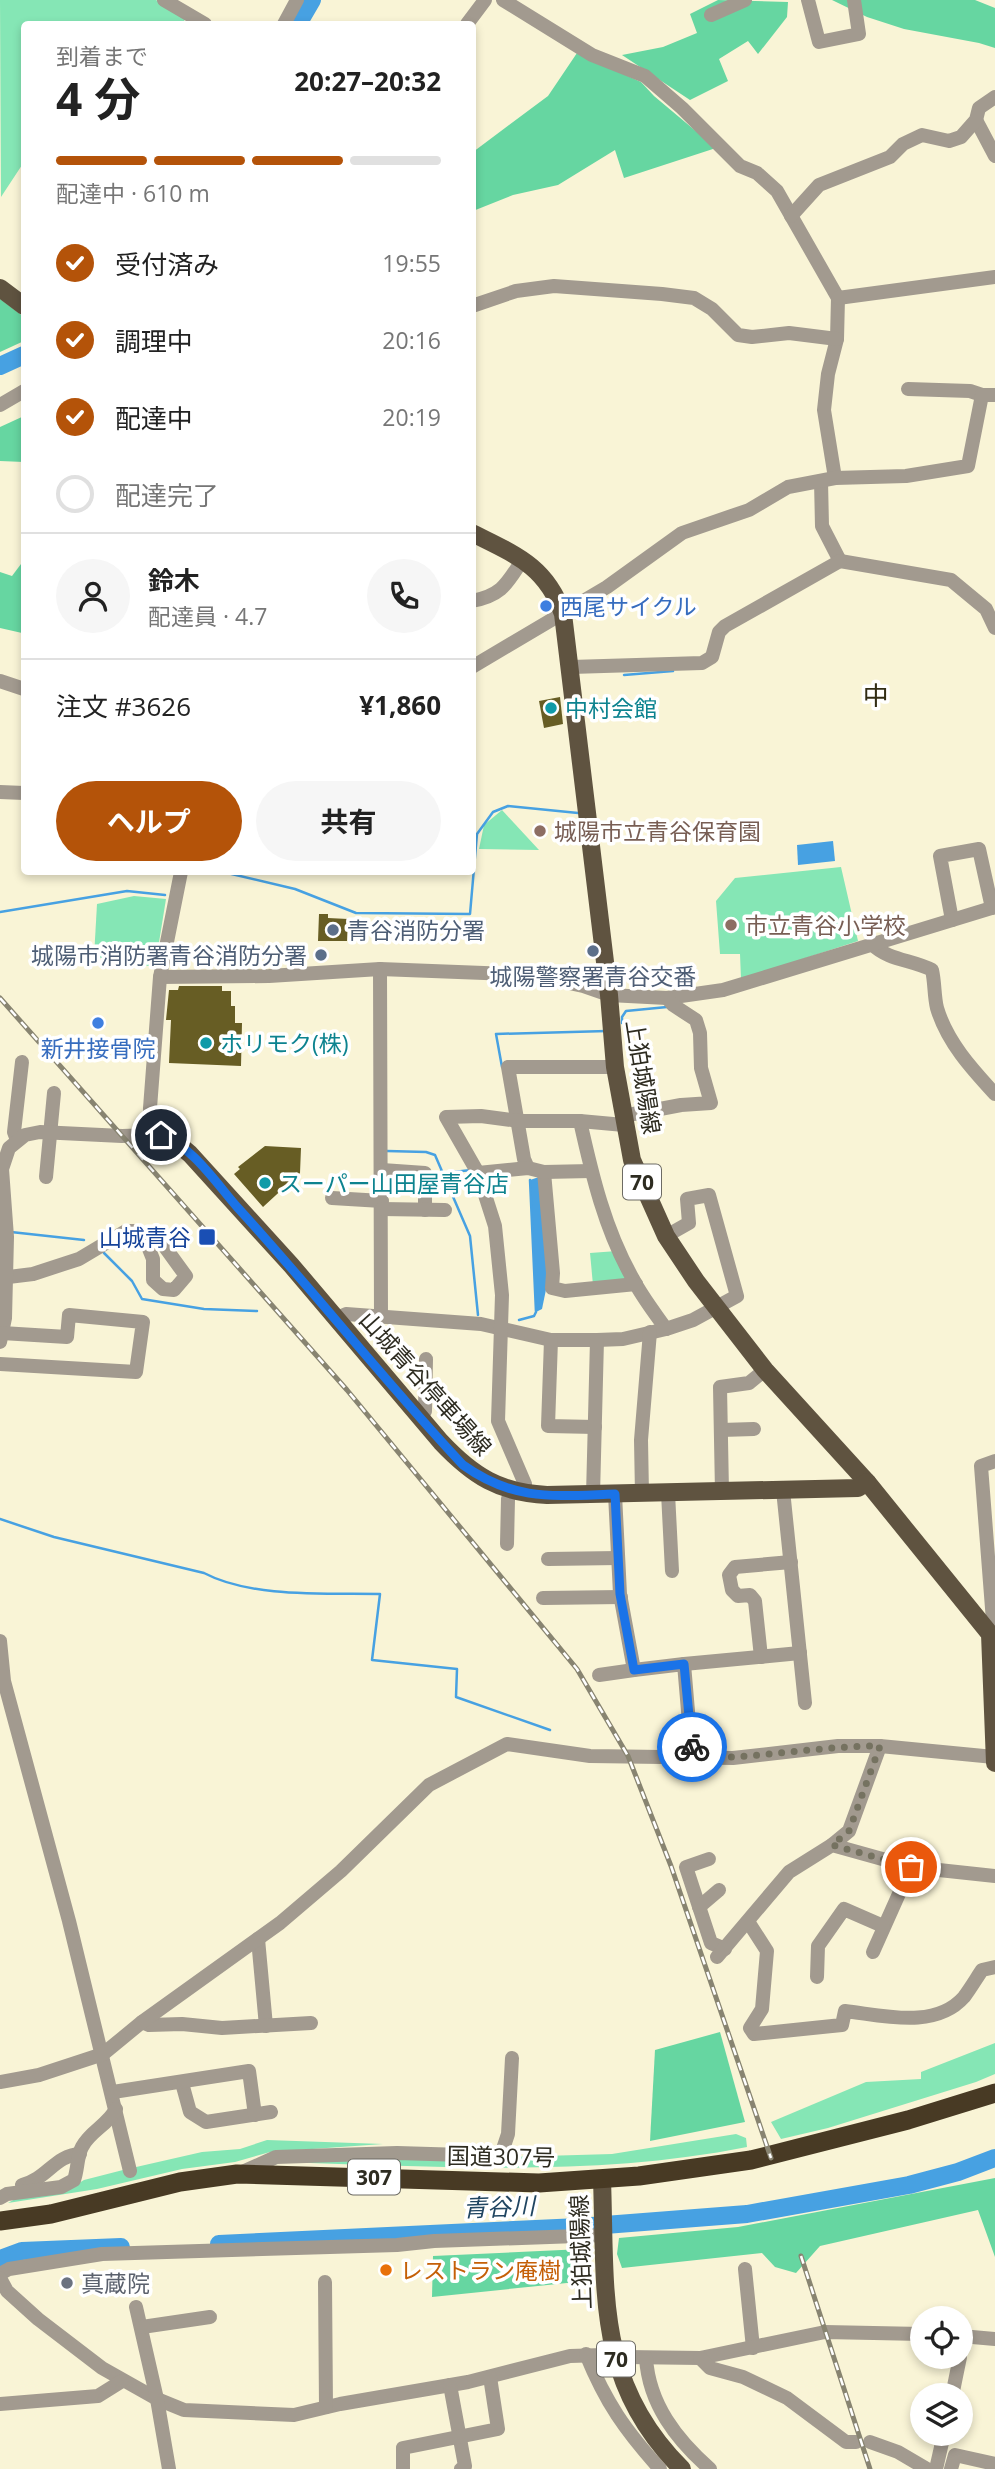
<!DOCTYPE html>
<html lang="ja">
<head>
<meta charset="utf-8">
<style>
  body { margin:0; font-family:"Open Sans","Noto Sans JP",sans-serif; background:#f6f6f6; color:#222; height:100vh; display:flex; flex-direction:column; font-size:26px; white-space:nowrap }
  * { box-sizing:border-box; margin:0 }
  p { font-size:23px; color:#767676 }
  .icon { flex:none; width:38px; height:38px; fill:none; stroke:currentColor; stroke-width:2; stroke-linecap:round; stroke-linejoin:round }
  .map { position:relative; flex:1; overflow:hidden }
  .drawer { position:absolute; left:21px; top:21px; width:455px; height:854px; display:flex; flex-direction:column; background:#fff; border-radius:7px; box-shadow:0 4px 10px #0003 }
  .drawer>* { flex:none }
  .buttons { position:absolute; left:910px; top:2306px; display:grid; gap:14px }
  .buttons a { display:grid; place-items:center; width:63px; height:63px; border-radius:50%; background:#fff; box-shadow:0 4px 10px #0003; font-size:35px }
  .pin { position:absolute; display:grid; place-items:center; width:60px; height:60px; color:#fff; margin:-30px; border:4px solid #fff; border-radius:50%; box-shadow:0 2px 7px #0007 }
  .courier { position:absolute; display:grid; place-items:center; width:70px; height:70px; margin:-35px; border:5px solid #1a73e8; border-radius:50%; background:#fff; color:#222; box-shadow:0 2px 9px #0007 }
  .summary em { font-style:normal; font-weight:700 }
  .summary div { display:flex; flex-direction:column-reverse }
  .summary { display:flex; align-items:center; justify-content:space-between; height:119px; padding:0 35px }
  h1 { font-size:46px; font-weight:700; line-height:52px }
  .bar { display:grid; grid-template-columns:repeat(4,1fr); gap:10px 7px; align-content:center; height:84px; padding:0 35px }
  .bar i { height:9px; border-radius:5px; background:#e0e0e0 }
  .bar .current { background:#b45309 }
  .bar p { grid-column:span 4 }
  .line { display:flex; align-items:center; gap:18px; padding:0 35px; border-top:2px solid #e0e0e0 }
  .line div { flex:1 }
  .round { display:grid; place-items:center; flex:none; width:74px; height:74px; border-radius:37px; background:#f6f6f6 }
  ol { padding:0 35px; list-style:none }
  li { display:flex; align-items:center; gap:21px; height:77px }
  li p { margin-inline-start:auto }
  li .icon { padding:7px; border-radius:50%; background:#b45309; color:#fff; stroke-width:4 }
  li:last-child { color:#767676 }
  li i { width:38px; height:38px; border:4px solid #e0e0e0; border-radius:50% }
  .primary-button { display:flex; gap:14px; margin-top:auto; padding:14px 35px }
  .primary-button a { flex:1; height:80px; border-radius:42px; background:#b45309; color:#fff; font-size:28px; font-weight:700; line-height:80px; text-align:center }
  .primary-button a+a { background:#f6f6f6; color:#222 }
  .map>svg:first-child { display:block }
</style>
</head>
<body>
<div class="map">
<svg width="995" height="2469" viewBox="0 0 995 2469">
  <rect width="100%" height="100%" fill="#f9f4d6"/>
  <g fill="#85e6b5">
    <path d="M 0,0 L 156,0 L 186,18 L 182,24 L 24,24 L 24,162 L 1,197 Z"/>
    <path d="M 502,810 L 539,850 L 479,849 L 484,825 Z"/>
    <path d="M 841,867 L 858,941 L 741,979 L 740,954 L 720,954 L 716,901 L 735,878 Z"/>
    <path d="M 134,896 L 166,899 L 155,967 L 94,957 L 97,904 Z"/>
    <path d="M 617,1251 L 631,1282 L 593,1285 L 590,1253 Z"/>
    <path d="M 995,2043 L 995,2074 L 976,2082 L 828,2128 L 781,2139 L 771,2122 L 866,2082 L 921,2079 L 921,2072 Z"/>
    <path d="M 736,2134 L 746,2138 L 747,2147 C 592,2178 433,2166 275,2162 L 403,2158 L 504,2161 L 508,2157 L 612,2154 Z"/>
    <path d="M 267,2140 L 383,2144 L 270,2152 L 235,2162 L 182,2169 L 97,2189 L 8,2203 L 15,2199 L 69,2189 L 84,2180 L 123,2170 L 202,2152 L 240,2149 Z"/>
  </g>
  <g fill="#66d6a1">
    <path d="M 718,0 L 788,2 L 787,17 L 758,54 L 748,41 L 719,59 L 728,81 L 690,100 L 622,55 L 663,47 L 697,33 L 690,14 Z"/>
    <path d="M 832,0 L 975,0 L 995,8 L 995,48 L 979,43 L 904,29 L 867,17 Z"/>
    <path d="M 577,53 L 641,82 L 654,96 L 716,148 L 624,178 L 615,150 L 558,185 L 513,195 L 473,211 L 473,152 L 548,96 Z"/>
    <path d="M 0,299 L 24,317 L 24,341 L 0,352 Z"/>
    <path d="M 24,416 L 24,462 L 0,461 L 0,427 Z"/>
    <path d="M 24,560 L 24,629 L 22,633 L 0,628 L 0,572 L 12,576 Z"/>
    <path d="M 720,2032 L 745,2122 L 650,2141 L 655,2050 Z"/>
    <path d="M 995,2178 L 995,2257 L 978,2210 L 820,2246 L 796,2273 L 775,2267 L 762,2253 L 622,2268 L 617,2254 L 619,2238 L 738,2227 Z"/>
    <path d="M 583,2249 L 587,2256 L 586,2281 L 432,2297 L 433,2256 Z"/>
  </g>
  <g fill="#47a1e2">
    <path d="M 833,841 L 835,861 L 798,865 L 797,845 Z"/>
    <path d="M 539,1177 L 550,1270 L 542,1309 L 536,1312 L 530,1180 Z"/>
  </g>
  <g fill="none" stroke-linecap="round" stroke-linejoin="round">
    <g stroke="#47a1e2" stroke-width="2.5">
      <path d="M 624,675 L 673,671"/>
      <path d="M 223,872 L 295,889 L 356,913 L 470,914 L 477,834 L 493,812 L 508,806 L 578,813"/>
      <path d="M 0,912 L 127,891 L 165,895"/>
      <path d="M 622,1023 L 622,1017 L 626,1011 L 667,1007"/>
      <path d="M 502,1067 L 496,1034 L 607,1031"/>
      <path d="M 387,1151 L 426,1152 L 435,1155 L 470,1236 L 478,1315"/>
      <path d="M 445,1173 L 471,1170"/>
      <path d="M 11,1232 L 84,1240"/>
      <path d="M 104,1253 L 132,1281 L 142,1299 L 204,1309 L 257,1311"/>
      <path d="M 519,1320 L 534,1316 L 536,1312 L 530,1180"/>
      <path d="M 0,1519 L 54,1537 L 204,1573 C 251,1598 327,1593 380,1594 L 372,1660 L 457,1669 L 456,1697 L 550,1730"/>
    </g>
    <g stroke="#47a1e2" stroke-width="18">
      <path d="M 298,24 L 312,0"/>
      <path d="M 0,366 L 24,355"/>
      <path d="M 219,2244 L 579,2227 L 747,2214 L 909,2185 L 958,2172 L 995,2158"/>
      <path d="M 0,2259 L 22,2251 L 121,2247"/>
    </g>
  </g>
  <g fill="#675d24">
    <path d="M 560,697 L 563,724 L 544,728 L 539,701 Z"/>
    <path d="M 319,914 L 328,914 L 328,918 L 348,919 L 347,941 L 318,941 Z"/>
    <path d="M 179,986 L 222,986 L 222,991 L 231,991 L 231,1006 L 235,1006 L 235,1023 L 242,1023 L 241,1066 L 169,1063 L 171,1020 L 166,1020 L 169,990 L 178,990 Z"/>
    <path d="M 265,1146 L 301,1148 L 300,1173 L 263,1207 L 234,1174 L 240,1169 L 238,1167 Z"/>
  </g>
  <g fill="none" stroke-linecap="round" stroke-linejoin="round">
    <g stroke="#a29a8f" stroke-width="14">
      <path d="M 164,0 L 205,24"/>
      <path d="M 503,0 L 592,55 L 645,76 L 682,108 L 740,166 L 757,173 L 777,191 L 838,298 L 837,339 L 828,374 L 824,410 L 835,478"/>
      <path d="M 808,0 L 819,42 L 859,34 L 854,0"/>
      <path d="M 711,15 L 745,0"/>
      <path d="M 284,24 L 297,0"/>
      <path d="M 467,24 L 485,0"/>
      <path d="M 976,120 L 995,156"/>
      <path d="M 791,216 L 819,185 L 890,157 L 903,144 L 922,135 L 949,141 L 961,137 L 976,120 L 979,108 L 995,97"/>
      <path d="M 838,298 L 995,277"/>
      <path d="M 472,306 L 516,291 L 554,286 L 662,294 L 694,298 L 712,309 L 738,335 L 752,337 L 789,333 L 837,339"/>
      <path d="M 908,389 L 970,391 L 982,395"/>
      <path d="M 0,405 L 24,391"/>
      <path d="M 821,481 L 822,526 L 840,561"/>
      <path d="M 840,561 L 951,580 L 986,609 L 995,628"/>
      <path d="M 472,601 C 503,595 507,583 523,559"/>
      <path d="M 472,667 L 607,587 L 682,533 L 749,510 L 788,487 L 835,478 L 906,476 L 968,466 L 982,395 L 995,395"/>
      <path d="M 571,667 L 702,663 L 712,657 L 719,632 L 725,626 L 840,561"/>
      <path d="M 0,681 L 24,689"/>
      <path d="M 0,792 L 24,793"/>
      <path d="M 952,920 L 940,856 L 979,849 L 992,908"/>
      <path d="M 873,945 C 888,960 913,960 932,970 C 935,983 934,996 937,1008 C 947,1042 972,1069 995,1094"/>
      <path d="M 380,969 L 381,1317"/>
      <path d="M 160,977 L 269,976 L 380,969 L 533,975 L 583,986 L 609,995 L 667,998 L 723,990 L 995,907"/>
      <path d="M 569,977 L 590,976 L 605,967"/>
      <path d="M 623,1116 L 681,1105 L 711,1103 L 701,1068 L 700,1033 L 696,1020 L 673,1005 L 667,998"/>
      <path d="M 580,1121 C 592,1175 605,1230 633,1279 C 642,1297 655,1313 666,1329"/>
      <path d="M 17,1140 L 14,1132 L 22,1062"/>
      <path d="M 528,1168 L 524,1159 L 508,1067 L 615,1067"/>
      <path d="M 382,1170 L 425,1173 L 425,1210"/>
      <path d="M 544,1172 L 553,1273 L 552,1288 L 565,1291 L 636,1284"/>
      <path d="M 478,1173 L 528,1168 L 544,1172 L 591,1171"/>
      <path d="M 46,1177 L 54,1093"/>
      <path d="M 332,1198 L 382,1201"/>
      <path d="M 382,1209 L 445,1210"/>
      <path d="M 0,1278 L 33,1274 L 79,1259 L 126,1231 L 134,1231 L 145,1239 L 162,1243 L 186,1276 L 174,1290 L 163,1289 L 153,1280 L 153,1259 L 145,1239"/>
      <path d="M 335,1319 L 346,1314 L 481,1324 L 551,1340 L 597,1340 L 623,1339 L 666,1329 L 693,1320 L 737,1296 L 709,1195 L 687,1199 L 689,1223 L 666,1236"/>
      <path d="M 551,1340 L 548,1426 L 595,1427"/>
      <path d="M 0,1342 L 5,1318 L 7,1237 L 2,1169 L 9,1148 L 25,1135 L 40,1132 L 122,1136 L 152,1135 L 150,1108 L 160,977 L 181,872"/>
      <path d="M 0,1364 L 136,1372 L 143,1322 L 69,1315 L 67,1337 L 2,1333"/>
      <path d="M 421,1418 L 425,1411 L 426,1359"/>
      <path d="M 721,1430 L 754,1429"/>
      <path d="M 995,1461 L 981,1466 L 993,1621 L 990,1634 L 995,1636"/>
      <path d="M 783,1490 L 805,1703"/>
      <path d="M 722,1492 L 720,1387 L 749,1383 L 765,1370"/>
      <path d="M 668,1493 L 672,1571"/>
      <path d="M 525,1494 L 525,1484 L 498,1421 L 502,1295 L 495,1226 L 478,1173 L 446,1117 L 481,1116 L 519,1121 L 580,1121 L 624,1125"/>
      <path d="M 615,1494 L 620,1594 L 634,1670 L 684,1664 L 692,1758"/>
      <path d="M 642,1494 L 641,1440 L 650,1332"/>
      <path d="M 593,1495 L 597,1340"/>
      <path d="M 507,1544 L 508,1499 L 511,1491"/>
      <path d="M 548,1559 L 618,1558"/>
      <path d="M 543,1598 L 621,1597"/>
      <path d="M 0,1641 L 4,1681 L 69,1921 L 130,2171"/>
      <path d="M 761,1657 L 755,1601 L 750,1595 L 738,1596 L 732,1590 L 729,1575 L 735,1567 L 791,1562"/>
      <path d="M 684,1664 L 800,1653"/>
      <path d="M 599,1675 L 634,1670"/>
      <path d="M 832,1845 L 849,1831 L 880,1746"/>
      <path d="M 709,1859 L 686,1867 L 711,1943 L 725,1949"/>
      <path d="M 699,1907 L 719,1890"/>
      <path d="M 749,1923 L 767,1951 L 762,2009 L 750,2028 L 754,2034 L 842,2025 L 845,2011 C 882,2015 935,2030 964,1997 C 970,1989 976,1979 982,1970 L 995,1967"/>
      <path d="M 258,1939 L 266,2026"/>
      <path d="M 873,1952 L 911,1867"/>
      <path d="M 717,1957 L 789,1872 L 832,1845 L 911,1867 L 995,1876"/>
      <path d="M 817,1977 L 818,1946 L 844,1909 L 883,1926"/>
      <path d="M 142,2022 L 149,2025 L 182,2024 L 222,2028 L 311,2023"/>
      <path d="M 0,2082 L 39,2075 L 103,2054 L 142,2022 L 280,1923 L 341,1871 L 429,1785 L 507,1744 L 590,1756 L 733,1758 L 838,1746 L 880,1746 L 994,1757"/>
      <path d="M 182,2083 L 190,2112 L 206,2122 L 271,2112"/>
      <path d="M 113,2092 L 249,2071 L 255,2115"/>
      <path d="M 238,2174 L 276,2157 L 397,2153 L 497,2156 L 502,2152 L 508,2134 L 512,2058"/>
      <path d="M 22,2185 C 47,2179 55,2155 80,2154"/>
      <path d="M 0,2198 L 7,2194 L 61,2187 L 74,2180 C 78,2169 77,2156 82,2147 C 90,2131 108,2125 116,2109"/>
      <path d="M 745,2269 L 753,2348"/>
      <path d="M 0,2274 L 9,2269 L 102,2254 L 397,2245 L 434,2241 L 605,2235"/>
      <path d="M 0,2278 L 7,2291 L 38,2319 L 102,2368 L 157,2399 L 184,2410 L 294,2415 L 340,2404 L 468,2382 L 570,2356 L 603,2355"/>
      <path d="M 325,2282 L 326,2407"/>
      <path d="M 136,2307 L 157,2399 L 169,2469"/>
      <path d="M 142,2327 L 210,2317"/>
      <path d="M 961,2336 L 995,2339"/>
      <path d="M 586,2354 C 606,2403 625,2430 660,2469"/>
      <path d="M 626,2357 L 700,2358 L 825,2332 L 922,2334"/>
      <path d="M 646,2358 C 649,2404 676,2439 710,2469"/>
      <path d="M 700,2358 L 710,2368 L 743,2377 L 787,2398 L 846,2442 L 856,2442"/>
      <path d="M 450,2385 L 465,2466 L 461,2469"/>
      <path d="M 952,2396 L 960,2357"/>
      <path d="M 0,2404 L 98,2396 L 122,2381"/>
      <path d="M 870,2442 L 898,2452 L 927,2469"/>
      <path d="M 403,2469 L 403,2448 L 498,2429 L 490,2377"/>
      <path d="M 936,2469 L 944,2434"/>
      <path d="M 951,2469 L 955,2455 L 995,2464"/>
    </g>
    <g stroke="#5f5340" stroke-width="18">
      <path d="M 0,288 L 24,306"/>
      <path d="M 472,533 C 516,555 546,566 563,614 L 609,995 L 615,1067 L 632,1160 L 666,1236 L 696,1281 L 765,1370 L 867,1482 L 990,1634 L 995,1763"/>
      <path d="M 152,1135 L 172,1139 L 190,1154 L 291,1265 L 441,1442 C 473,1476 500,1493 547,1495 L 858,1488 L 867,1482"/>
      <path d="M 602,2179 C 606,2292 595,2383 682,2469"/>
    </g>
    <path stroke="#483a24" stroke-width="19" d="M 0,2221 L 51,2214 L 180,2182 L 237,2174 L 539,2183 L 639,2176 L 751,2160 L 908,2120 L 995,2093"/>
    <g stroke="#888471" stroke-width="5">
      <g id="rail">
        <path d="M 0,998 L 347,1390 L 577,1669 L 628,1756 L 671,1866 L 771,2158"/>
        <path d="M 801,2256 L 870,2469"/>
      </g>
    </g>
    <use href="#rail" stroke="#fff" stroke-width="2.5" stroke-dasharray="8" stroke-linecap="butt"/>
  </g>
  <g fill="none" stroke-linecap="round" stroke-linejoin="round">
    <path stroke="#757260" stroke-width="7" stroke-dasharray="0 12.6" d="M 692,1747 L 692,1758 C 756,1759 817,1746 880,1746 L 849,1831 L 832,1845 L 911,1867"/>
    <path stroke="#1a73e8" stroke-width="9" d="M 161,1135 C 193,1147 216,1183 238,1208 C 315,1292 385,1382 463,1465 C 515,1502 555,1496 615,1494 L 620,1594 L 634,1670 L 684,1664 L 692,1747"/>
  </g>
  <g fill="#3f7fe0" stroke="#fff" stroke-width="2.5">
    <circle cx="546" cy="606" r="7"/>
    <circle cx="98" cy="1023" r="7"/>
  </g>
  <g fill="#0f9aa8" stroke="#fff" stroke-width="2.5">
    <circle cx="551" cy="708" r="7"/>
    <circle cx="206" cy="1043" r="7"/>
    <circle cx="265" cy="1183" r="7"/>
  </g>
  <g fill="#8d6e63" stroke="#fff" stroke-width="2.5">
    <circle cx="540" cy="831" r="7"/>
    <circle cx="731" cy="925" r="7"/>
  </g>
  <g fill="#5c6f8a" stroke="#fff" stroke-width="2.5">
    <circle cx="333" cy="930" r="7"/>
    <circle cx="593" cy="951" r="7"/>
    <circle cx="321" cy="955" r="7"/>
  </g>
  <rect fill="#1a4fb4" stroke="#fff" stroke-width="2.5" x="198" y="1228" width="18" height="18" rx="3.5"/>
  <circle fill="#e8710a" stroke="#fff" stroke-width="2.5" cx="386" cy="2270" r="7"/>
  <circle fill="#6b7280" stroke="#fff" stroke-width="2.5" cx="67" cy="2283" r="7"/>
  <g text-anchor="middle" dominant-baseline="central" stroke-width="7" stroke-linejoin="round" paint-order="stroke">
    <g fill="#fff" stroke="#6d6b64" stroke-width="2">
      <rect x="623" y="1164.5" width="38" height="35" rx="5"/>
      <rect x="348" y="2159.5" width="52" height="35" rx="5"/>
      <rect x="597" y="2341.5" width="38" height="35" rx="5"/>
    </g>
    <g font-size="21" font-weight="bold" fill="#2e2c21">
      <text x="642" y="1182">70</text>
      <text x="374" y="2177">307</text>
      <text x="616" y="2359">70</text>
    </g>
    <g font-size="23" fill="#366cbe" stroke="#fff" text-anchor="start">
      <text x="560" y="606">西尾サイクル</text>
      <text x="98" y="1048" text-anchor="middle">新井接骨院</text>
    </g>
    <g font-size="23" fill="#0d838f" stroke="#fff" text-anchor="start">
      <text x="565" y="708">中村会館</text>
      <text x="220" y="1043">ホリモク(株)</text>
      <text x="279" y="1183">スーパー山田屋青谷店</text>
    </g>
    <g font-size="23" fill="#785e54" stroke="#fff" text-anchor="start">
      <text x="554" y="831">城陽市立青谷保育園</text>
      <text x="745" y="925">市立青谷小学校</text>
    </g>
    <g font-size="23" fill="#4e5e75" stroke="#fff" text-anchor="start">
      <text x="347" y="930">青谷消防分署</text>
      <text x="307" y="955" text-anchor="end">城陽市消防署青谷消防分署</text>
      <text x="593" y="976" text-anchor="middle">城陽警察署青谷交番</text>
    </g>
    <g font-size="23" fill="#2e2c21" stroke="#fff">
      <text transform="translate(644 1077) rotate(81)">上狛城陽線</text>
      <text transform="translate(426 1383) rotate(48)">山城青谷停車場線</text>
      <text transform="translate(501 2156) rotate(1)">国道307号</text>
      <text transform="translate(580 2252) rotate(-92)">上狛城陽線</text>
    </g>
    <g font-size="23" fill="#164399" stroke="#fff" text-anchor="end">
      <text x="191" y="1237">山城青谷</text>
    </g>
    <g font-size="23" fill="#c56008" stroke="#fff" text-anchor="start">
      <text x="400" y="2270">レストラン庵樹</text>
    </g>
    <g font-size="23" fill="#5b616d" stroke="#fff" text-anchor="start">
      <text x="81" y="2283">真蔵院</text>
    </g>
    <g font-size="24" font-style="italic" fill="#204561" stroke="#fff">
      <text transform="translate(499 2206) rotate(-2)">青谷川</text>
    </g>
    <g font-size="26" fill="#322d15" stroke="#fff">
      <text x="876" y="695">中</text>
    </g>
  </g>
</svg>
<div class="buttons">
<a><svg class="icon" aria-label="locate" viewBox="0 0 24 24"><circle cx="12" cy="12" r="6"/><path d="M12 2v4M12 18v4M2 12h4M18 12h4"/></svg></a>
<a><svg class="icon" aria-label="layers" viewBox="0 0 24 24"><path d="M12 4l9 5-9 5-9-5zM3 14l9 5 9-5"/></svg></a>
</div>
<div class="pin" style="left:911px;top:1867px;background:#ea580c"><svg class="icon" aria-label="bag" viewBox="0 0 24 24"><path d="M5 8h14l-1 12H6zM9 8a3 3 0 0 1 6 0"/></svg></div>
<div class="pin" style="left:161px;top:1135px;background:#1f2937"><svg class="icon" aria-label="home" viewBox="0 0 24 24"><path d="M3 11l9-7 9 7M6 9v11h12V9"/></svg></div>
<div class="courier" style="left:692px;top:1747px"><svg class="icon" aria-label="bike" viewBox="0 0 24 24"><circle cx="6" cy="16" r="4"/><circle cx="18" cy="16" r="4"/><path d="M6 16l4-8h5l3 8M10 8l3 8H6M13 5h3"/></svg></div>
<section class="drawer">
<div class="summary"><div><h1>4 分</h1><p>到着まで</p></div><em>20:27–20:32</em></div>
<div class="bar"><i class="current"></i><i class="current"></i><i class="current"></i><i></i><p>配達中 · 610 m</p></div>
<ol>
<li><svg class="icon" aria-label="check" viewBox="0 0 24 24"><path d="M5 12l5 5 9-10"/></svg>受付済み<p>19:55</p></li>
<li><svg class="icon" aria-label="check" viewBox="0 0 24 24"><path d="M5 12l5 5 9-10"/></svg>調理中<p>20:16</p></li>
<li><svg class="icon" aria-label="check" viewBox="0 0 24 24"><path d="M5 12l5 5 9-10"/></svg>配達中<p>20:19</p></li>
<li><i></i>配達完了</li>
</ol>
<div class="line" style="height:126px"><a class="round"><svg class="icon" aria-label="person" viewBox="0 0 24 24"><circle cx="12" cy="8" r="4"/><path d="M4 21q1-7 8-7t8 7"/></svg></a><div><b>鈴木</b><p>配達員 · 4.7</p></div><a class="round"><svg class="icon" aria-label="phone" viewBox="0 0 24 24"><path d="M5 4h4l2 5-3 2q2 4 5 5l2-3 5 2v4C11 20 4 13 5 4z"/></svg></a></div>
<div class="line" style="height:91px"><div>注文 #3626</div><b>¥1,860</b></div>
<div class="primary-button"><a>ヘルプ</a><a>共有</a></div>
</section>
</div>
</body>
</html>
